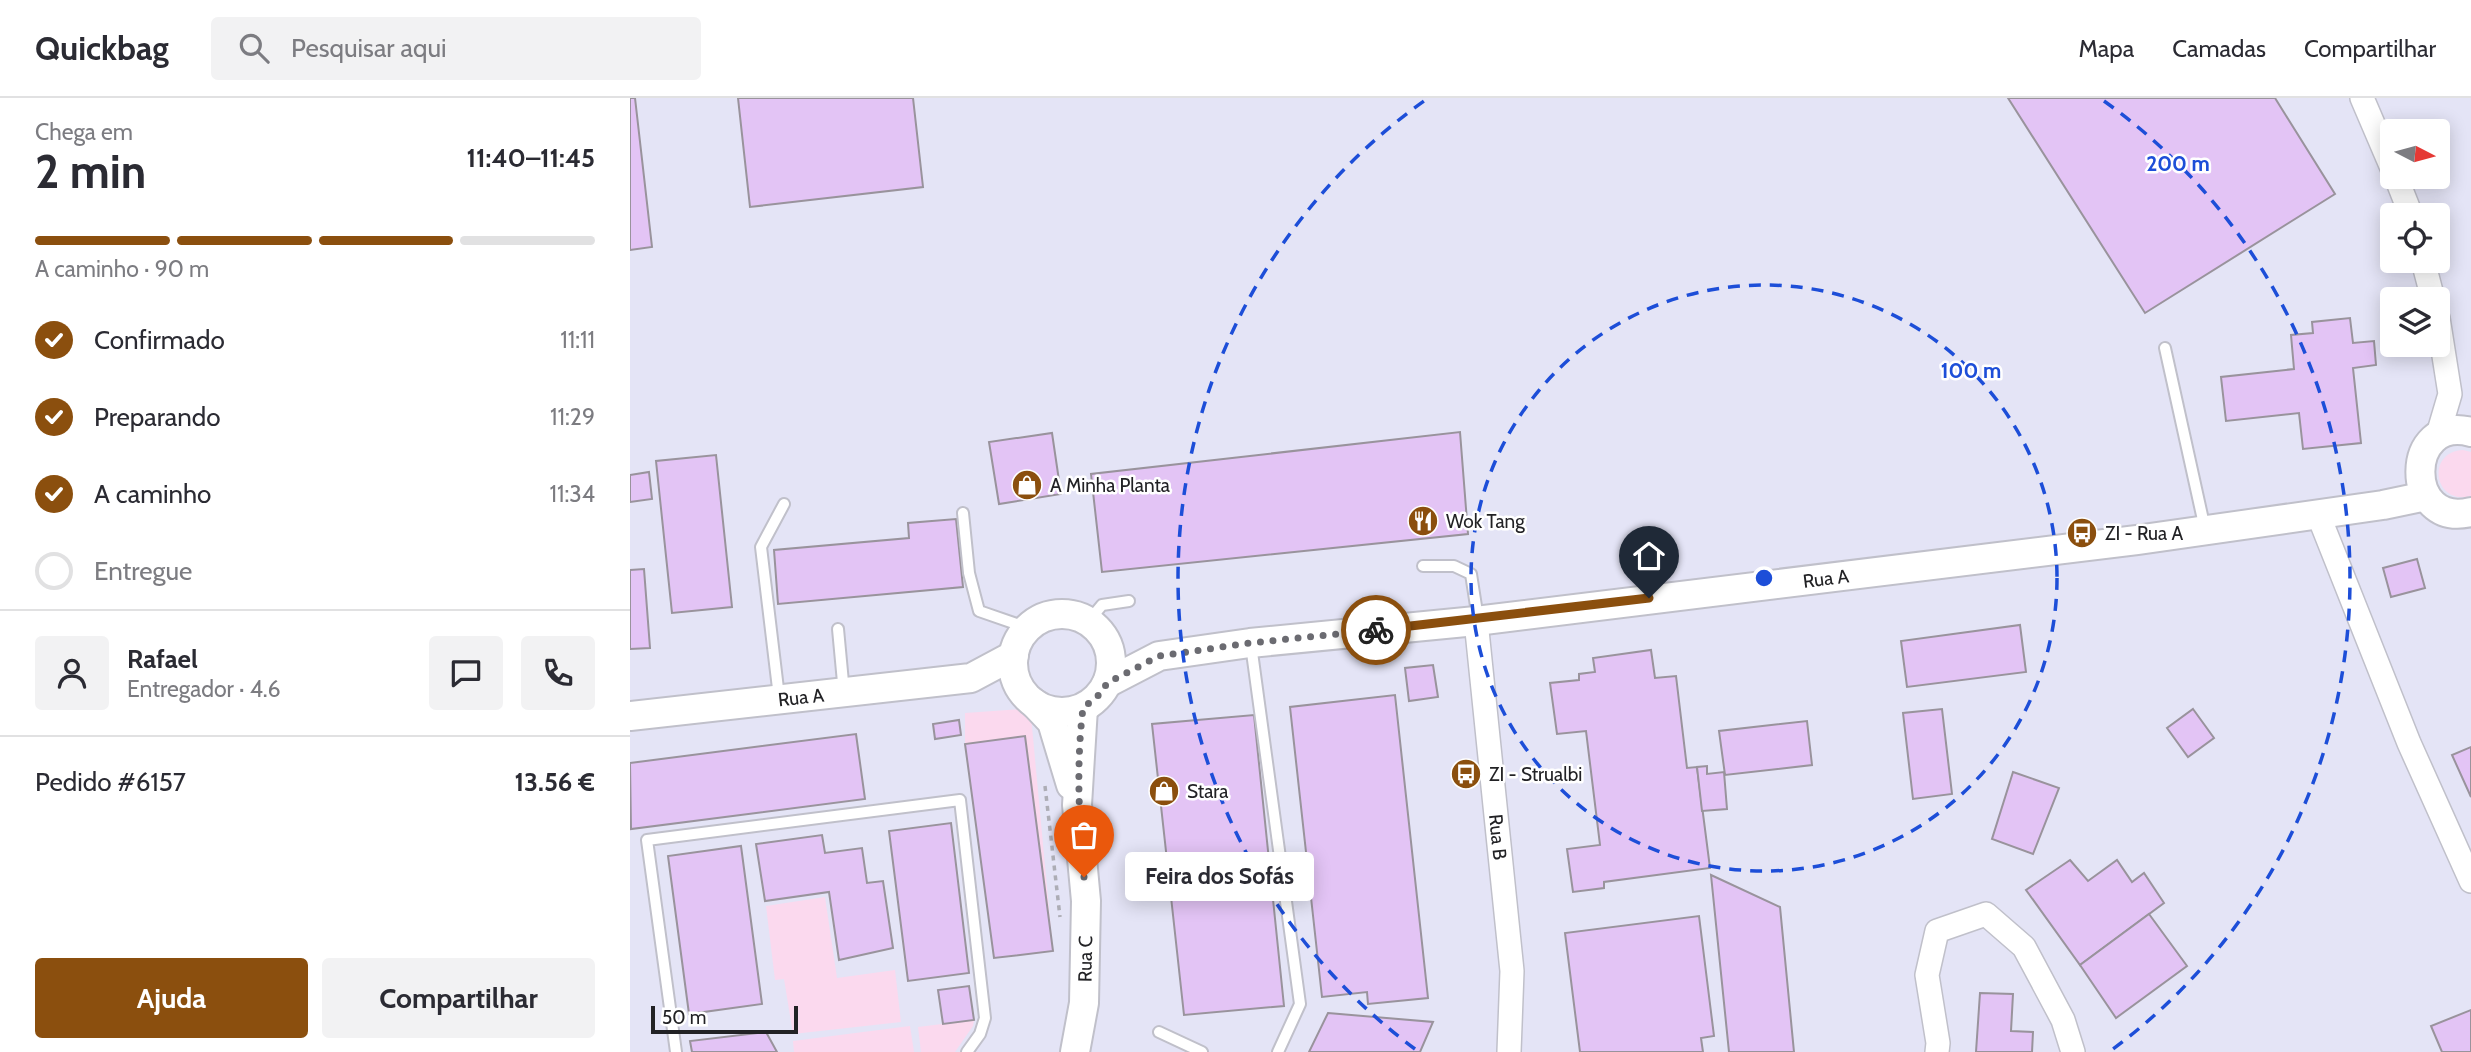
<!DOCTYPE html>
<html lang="pt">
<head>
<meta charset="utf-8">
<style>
  body { margin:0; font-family:Cabin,sans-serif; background:#f2f2f3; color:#2b2b33; height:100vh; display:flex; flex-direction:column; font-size:26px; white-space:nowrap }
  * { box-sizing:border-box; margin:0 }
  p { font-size:23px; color:#7c7c81 }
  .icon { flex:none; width:38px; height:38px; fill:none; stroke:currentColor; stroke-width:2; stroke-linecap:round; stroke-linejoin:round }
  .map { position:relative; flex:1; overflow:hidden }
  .details { display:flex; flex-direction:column; background:#fff; width:630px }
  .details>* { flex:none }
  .needle { width:46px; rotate:96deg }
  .controls { position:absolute; left:1750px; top:21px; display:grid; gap:14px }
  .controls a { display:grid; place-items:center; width:70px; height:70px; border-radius:7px; background:#fff; box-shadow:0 4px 18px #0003; font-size:35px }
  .scale { position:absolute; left:21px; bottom:18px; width:147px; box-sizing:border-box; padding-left:7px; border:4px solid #222225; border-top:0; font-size:19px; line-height:24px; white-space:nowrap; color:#222225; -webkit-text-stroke:5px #fff; paint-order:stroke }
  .pin { position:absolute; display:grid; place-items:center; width:60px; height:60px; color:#fff; margin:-72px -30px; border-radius:50% 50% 50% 0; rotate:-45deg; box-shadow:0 0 7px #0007 }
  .pin .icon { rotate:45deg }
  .courier { position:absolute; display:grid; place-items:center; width:70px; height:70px; margin:-35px; border:5px solid #8b4f0e; border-radius:50%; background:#fff; color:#222; box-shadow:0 2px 9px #0007 }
  .bubble { position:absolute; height:49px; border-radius:7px; background:#fff; box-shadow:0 4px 18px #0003; font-size:23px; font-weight:700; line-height:49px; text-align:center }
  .summary em { font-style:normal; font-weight:700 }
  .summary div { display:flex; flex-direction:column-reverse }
  .summary { display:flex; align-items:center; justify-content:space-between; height:119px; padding:0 35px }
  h1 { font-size:46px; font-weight:700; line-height:52px }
  .bar { display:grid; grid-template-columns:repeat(4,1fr); gap:10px 7px; align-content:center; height:84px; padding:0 35px }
  .bar i { height:9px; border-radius:5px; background:#e1e1e2 }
  .bar .active { background:#8b4f0e }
  .bar p { grid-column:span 4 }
  .line { display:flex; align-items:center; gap:18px; padding:0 35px; border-top:2px solid #e1e1e2 }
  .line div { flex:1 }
  .round { display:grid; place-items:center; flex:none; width:74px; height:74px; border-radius:7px; background:#f2f2f3 }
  ol { padding:0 35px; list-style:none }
  li { display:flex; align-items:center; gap:21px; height:77px }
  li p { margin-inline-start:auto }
  li .icon { padding:7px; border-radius:50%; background:#8b4f0e; color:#fff; stroke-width:4 }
  li:last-child { color:#7c7c81 }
  li i { width:38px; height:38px; border:4px solid #e1e1e2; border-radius:50% }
  .button { display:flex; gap:14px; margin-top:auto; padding:14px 35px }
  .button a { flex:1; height:80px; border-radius:7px; background:#8b4f0e; color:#fff; font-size:28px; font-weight:700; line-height:80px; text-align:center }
  .button a+a { background:#f2f2f3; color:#2b2b33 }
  header { display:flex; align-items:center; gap:42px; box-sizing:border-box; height:98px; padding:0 35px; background:#fff; border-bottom:2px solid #e1e1e2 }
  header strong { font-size:33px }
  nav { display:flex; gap:38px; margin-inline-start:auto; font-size:24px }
  .search { width:490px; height:63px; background:#f2f2f3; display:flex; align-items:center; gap:18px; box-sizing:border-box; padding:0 24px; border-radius:7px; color:#7c7c81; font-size:26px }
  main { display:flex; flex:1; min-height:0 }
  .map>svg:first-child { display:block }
</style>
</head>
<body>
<header>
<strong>Quickbag</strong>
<div class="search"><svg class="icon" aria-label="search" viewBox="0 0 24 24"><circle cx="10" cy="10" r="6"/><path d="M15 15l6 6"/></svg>Pesquisar aqui</div>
<nav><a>Mapa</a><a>Camadas</a><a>Compartilhar</a></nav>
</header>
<main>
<section class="details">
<div class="summary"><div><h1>2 min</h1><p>Chega em</p></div><em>11:40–11:45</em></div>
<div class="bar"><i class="active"></i><i class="active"></i><i class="active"></i><i></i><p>A caminho · 90 m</p></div>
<ol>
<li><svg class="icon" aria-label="check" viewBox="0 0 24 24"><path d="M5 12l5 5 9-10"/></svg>Confirmado<p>11:11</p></li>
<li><svg class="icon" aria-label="check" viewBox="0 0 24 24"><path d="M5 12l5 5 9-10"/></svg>Preparando<p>11:29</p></li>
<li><svg class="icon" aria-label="check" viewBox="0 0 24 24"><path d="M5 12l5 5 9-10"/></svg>A caminho<p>11:34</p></li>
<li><i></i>Entregue</li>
</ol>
<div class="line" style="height:126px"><a class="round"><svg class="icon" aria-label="person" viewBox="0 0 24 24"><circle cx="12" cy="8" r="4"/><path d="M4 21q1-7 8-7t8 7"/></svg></a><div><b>Rafael</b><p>Entregador · 4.6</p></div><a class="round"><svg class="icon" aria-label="chat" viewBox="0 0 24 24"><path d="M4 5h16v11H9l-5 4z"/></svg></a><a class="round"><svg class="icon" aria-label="phone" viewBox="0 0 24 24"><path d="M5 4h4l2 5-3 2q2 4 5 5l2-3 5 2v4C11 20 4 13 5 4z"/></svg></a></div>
<div class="line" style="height:91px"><div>Pedido #6157</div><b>13.56 €</b></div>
<div class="button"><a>Ajuda</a><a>Compartilhar</a></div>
</section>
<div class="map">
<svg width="1841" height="954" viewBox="0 0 1841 954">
  <rect width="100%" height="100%" fill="#f2f2fd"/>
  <path fill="#e4e4f6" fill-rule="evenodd" d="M 0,0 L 1841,0 L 1841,954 L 0,954 ZM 1762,33 L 1808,33 L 1808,79 L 1762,79 ZM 1762,117 L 1808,117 L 1808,163 L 1762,163 ZM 1762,201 L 1808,201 L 1808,247 L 1762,247 Z"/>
  <g fill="#fbd9ee">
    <path d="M 1833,352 L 1841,354 L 1841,398 C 1804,408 1795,354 1833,352 Z"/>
    <path d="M 390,611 L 401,618 L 423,853 L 395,639 L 335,646 L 335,615 Z"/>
    <path d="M 195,799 L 207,880 L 265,872 L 271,924 L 163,936 L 154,881 L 145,882 L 136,808 Z"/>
    <path d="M 344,922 L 343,928 L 325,954 L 291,954 L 288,929 Z"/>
    <path d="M 280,928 L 284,954 L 164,954 L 163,943 Z"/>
  </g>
  <g fill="#e3c4f5" stroke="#99939c" stroke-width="2">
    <path d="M 0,0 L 5,0 L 22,149 L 0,152 Z"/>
    <path d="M 108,0 L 283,0 L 293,89 L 120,109 Z"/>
    <path d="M 1378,0 L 1645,0 L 1705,96 L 1515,215 Z"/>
    <path d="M 1720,220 L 1723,245 L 1744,243 L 1746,267 L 1723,270 L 1731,345 L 1673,351 L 1669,315 L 1596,323 L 1591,279 L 1664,271 L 1661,237 L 1683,235 L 1682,224 Z"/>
    <path d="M 830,334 L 838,436 L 472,474 L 461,376 Z"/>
    <path d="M 422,335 L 431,396 L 369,406 L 359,344 Z"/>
    <path d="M 86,357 L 102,509 L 42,515 L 26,363 Z"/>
    <path d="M 19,374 L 22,401 L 0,404 L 0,377 Z"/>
    <path d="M 326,421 L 333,489 L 148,506 L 144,452 L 279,440 L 278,425 Z"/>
    <path d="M 1787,461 L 1795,490 L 1761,499 L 1753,470 Z"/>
    <path d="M 14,471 L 20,550 L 0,551 L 0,472 Z"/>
    <path d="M 1390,527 L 1396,574 L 1277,589 L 1271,543 Z"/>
    <path d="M 1021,552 L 1025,580 L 1046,578 L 1057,670 L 1067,669 L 1080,770 L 974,784 L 974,790 L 943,794 L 937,751 L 970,747 L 956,633 L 927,636 L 920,585 L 949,582 L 949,576 L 965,574 L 963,560 Z"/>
    <path d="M 803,567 L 808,599 L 779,603 L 775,570 Z"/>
    <path d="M 765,597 L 798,900 L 738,906 L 737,894 L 692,899 L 660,609 Z"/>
    <path d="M 1312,611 L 1322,696 L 1283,701 L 1273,615 Z"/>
    <path d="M 1563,611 L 1584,640 L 1558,659 L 1537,630 Z"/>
    <path d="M 624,617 L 654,908 L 554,917 L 522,626 Z"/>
    <path d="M 329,622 L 331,637 L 305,641 L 303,626 Z"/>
    <path d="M 1177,623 L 1182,667 L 1095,677 L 1089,633 Z"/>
    <path d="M 226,636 L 235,701 L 1,731 L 0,665 Z"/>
    <path d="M 395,638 L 423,853 L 364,860 L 335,646 Z"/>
    <path d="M 1841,649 L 1841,699 L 1822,657 Z"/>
    <path d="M 1077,668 L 1077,676 L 1094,674 L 1097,711 L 1072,713 L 1067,669 Z"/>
    <path d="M 1383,674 L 1429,690 L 1403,756 L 1362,741 Z"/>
    <path d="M 321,725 L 339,875 L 278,883 L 259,733 Z"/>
    <path d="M 192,737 L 195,755 L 232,750 L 237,785 L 253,783 L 263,850 L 209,862 L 199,794 L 135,803 L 126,746 Z"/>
    <path d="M 111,748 L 132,906 L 59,916 L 38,758 Z"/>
    <path d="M 1440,762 L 1458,783 L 1487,762 L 1502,784 L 1514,775 L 1534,805 L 1450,867 L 1396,792 Z"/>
    <path d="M 1081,777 L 1150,809 L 1164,954 L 1099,954 Z"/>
    <path d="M 1519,816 L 1557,868 L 1486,920 L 1450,867 Z"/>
    <path d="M 1069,818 L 1084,938 L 1071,940 L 1073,954 L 950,954 L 935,835 Z"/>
    <path d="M 339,888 L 344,922 L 313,926 L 308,892 Z"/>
    <path d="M 1350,895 L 1383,896 L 1381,933 L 1403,934 L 1402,954 L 1346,954 Z"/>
    <path d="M 1841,912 L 1841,954 L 1812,954 L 1801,928 Z"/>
    <path d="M 698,915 L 803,924 L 790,954 L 679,954 Z"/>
    <path d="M 136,934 L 147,954 L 62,954 L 60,943 Z"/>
  </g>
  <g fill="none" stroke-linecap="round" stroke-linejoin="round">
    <g stroke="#c0c0ca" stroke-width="14">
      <g id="service">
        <path d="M 1535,250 L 1575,431"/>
        <path d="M 333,415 L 339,475 L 349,513 L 398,530"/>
        <path d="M 793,468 L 824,468 L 841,476 L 848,521"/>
        <path d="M 458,524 L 472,507 L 499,503"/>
        <path d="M 208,531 L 214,595"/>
        <path d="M 621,547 L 670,906 L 648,954"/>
        <path d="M 149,599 L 131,449 L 154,406"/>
        <path d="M 529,934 L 572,954"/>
        <path d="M 46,954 L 17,742 L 330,702 L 355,920 L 350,936 L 337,954"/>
      </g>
    </g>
    <g stroke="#c0c0ca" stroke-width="26">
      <g id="minor">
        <path d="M 1732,0 L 1762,70"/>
        <path d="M 1766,79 L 1781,117"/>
        <path d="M 1793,163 L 1803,201"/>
        <path d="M 1807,340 L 1820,296 L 1808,220"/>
        <path d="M 1688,416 L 1779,645 L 1841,783"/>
        <path id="s1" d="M 846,523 L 882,873 L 879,954"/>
        <path d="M 1307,954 L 1308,945 L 1297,877 L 1307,833 L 1356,816 L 1394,849 L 1433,922 L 1443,954"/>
      </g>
    </g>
    <g stroke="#c0c0ca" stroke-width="32">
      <g id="tertiary">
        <path d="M 1841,334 C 1774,316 1773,431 1841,414"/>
        <circle cx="432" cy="565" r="49"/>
        <path id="s2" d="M 477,585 L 529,558 L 620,545 L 846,523 L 1507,442 L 1753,407 L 1796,398"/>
        <path d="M 404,605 L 422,624 L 441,687"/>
        <path id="s3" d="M 0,618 L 341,580 L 384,557"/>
        <path id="s4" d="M 445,954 L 454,905 L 456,803 L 447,707 L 453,610"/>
      </g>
    </g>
    <path stroke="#adadb5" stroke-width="3.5" stroke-dasharray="5 5" stroke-linecap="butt" d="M 415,688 L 430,819"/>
    <use href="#service" stroke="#fff" stroke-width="10"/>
    <use href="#minor" stroke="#fff" stroke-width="23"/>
    <use href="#tertiary" stroke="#fff" stroke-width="28"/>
  </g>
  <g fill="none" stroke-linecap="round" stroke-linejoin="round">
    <path stroke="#6b6b71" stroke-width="7" stroke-dasharray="0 12.6" d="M 454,779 C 449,722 446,667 453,610 L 471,595 L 477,585 L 529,558 L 620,545 L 746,532"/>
    <path stroke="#8b4f0e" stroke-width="9" d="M 746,532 L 1019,500"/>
  </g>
  <g fill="none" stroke="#1d4ed8" stroke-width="3.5" stroke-dasharray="12 9">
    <circle cx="1134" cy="480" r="293"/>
    <path d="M785 951A586 586 0 0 1 794 3M1474 3A586 586 0 0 1 1483 951"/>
  </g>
  <defs>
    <g id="shop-disc" transform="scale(1.575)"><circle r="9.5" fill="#8b4f0e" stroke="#fff"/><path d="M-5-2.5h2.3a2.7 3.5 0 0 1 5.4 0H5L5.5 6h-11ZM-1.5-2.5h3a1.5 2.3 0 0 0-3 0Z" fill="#fff"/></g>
    <g id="restaurant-disc" transform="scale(1.575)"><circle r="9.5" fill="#8b4f0e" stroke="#fff"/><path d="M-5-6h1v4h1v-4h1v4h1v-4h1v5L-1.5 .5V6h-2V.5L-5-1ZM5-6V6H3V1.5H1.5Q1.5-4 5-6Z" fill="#fff"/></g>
    <g id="bus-disc" transform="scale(1.575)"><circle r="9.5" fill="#8b4f0e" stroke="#fff"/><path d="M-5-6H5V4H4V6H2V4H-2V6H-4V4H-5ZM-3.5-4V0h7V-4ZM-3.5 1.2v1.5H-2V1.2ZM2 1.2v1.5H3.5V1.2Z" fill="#fff"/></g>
  </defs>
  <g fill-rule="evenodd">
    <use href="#shop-disc" x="397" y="387"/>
    <use href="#restaurant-disc" x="793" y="423"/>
    <use href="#bus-disc" x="1452" y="435"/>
    <use href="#bus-disc" x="836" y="676"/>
    <use href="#shop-disc" x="534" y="693"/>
  </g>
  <g text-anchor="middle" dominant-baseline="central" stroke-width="5" stroke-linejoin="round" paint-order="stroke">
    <g font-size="19" fill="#222225" stroke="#fff" text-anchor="start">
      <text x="420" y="387">A Minha Planta</text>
      <text x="816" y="423">Wok Tang</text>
      <text x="1475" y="435">ZI - Rua A</text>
      <text x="859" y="676">ZI - Strualbi</text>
      <text x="557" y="693">Stara</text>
    </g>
    <g font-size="19" fill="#222225" stroke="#fff">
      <text stroke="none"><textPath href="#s2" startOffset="730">Rua A</textPath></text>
      <text stroke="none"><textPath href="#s3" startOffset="172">Rua A</textPath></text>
      <text stroke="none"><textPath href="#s1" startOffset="217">Rua B</textPath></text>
      <text stroke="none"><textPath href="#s4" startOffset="94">Rua C</textPath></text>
    </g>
  </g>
  <circle cx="1134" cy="480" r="10" fill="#1d4ed8" stroke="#fff" stroke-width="3.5"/>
  <g font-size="21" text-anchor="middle" font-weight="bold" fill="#1d4ed8" stroke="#fff" stroke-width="5" stroke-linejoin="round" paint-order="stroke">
    <text x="1548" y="73">200 m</text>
    <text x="1341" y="280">100 m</text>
  </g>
</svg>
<div class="controls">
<a><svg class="needle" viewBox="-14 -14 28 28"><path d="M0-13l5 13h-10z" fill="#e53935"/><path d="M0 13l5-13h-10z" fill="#7c7c81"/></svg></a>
<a><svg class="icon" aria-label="locate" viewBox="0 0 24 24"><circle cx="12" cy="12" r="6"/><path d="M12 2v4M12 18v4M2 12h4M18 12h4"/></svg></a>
<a><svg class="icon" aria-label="layers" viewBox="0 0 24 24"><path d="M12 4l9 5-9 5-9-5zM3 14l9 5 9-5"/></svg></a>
</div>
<div class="scale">50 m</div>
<div class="pin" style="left:454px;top:779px;background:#ea580c"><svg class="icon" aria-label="bag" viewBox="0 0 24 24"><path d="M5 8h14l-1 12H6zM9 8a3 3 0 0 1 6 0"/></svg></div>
<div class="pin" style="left:1019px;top:500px;background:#1f2937"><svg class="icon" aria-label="home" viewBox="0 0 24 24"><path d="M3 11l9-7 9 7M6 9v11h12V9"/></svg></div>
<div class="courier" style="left:746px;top:532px"><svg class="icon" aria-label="bike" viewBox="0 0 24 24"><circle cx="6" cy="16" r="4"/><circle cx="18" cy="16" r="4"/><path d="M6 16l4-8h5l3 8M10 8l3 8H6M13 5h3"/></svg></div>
<div class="bubble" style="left:495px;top:754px;width:189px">Feira dos Sofás</div>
</div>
</main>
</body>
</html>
